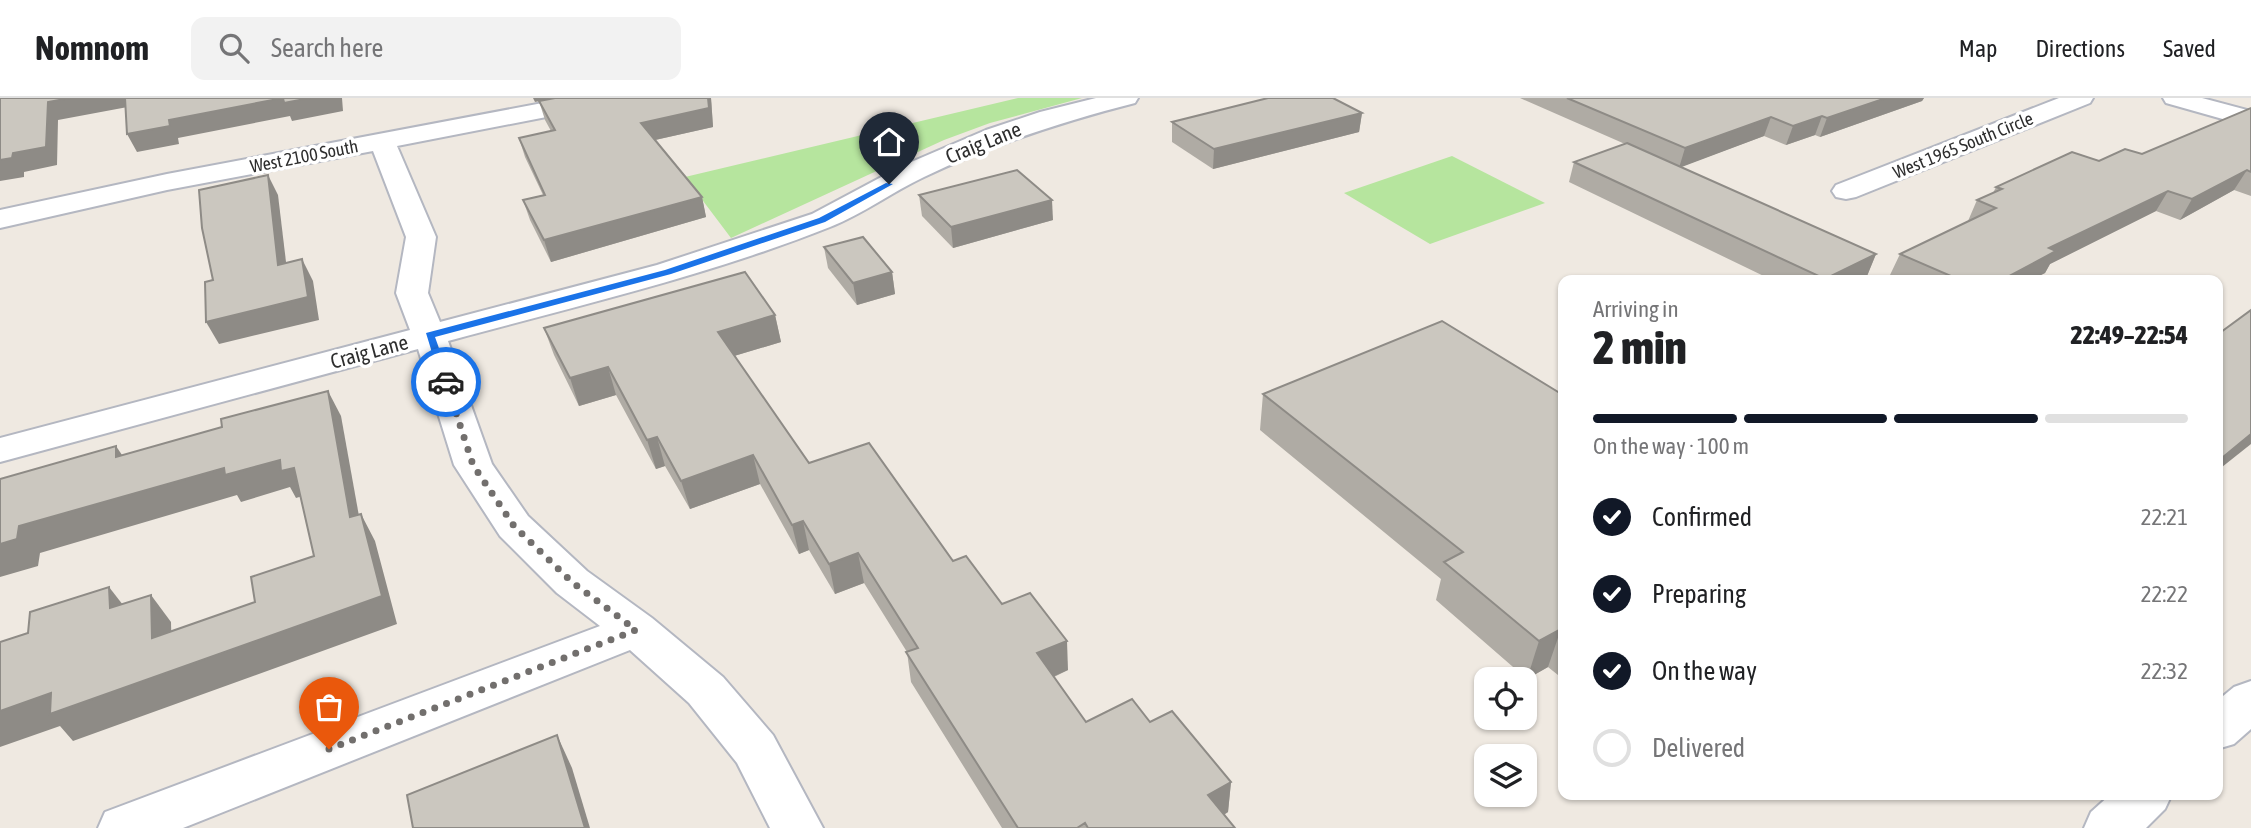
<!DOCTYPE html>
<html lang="en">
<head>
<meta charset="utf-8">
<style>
  body { margin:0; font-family:"Asap Condensed",sans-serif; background:#f2f2f2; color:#202124; height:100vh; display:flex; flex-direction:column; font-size:26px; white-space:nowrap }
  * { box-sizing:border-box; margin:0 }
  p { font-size:23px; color:#757577 }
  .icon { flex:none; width:38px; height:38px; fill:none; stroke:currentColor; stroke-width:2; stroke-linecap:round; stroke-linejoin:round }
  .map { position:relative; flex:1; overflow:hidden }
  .details { position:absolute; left:1558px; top:177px; width:665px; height:525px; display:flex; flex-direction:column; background:#fff; border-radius:14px; box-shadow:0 2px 5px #0004 }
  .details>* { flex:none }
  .buttons { position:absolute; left:1474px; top:569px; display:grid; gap:14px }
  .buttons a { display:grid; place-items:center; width:63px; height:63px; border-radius:14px; background:#fff; box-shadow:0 2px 5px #0004; font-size:35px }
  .pin { position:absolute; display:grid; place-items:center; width:60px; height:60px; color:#fff; margin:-72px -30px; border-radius:50% 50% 50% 0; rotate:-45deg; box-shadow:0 0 7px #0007 }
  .pin .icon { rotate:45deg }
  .courier { position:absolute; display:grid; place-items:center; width:70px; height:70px; margin:-35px; border:5px solid #1a73e8; border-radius:50%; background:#fff; color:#222; box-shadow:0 2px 9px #0007 }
  .headline em { font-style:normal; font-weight:800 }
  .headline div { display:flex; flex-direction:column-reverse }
  .headline { display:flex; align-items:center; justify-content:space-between; height:119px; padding:0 35px }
  h1 { font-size:46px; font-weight:800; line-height:52px }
  .bar { display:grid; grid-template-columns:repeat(4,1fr); gap:10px 7px; align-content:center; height:84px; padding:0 35px }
  .bar i { height:9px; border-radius:5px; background:#e0e0e0 }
  .bar .current { background:#111827 }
  .bar p { grid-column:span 4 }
  ol { padding:0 35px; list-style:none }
  li { display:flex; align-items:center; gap:21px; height:77px }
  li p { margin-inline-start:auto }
  li .icon { padding:7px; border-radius:50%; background:#111827; color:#fff; stroke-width:4 }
  li:last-child { color:#757577 }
  li i { width:38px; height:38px; border:4px solid #e0e0e0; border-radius:50% }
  header { display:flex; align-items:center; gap:42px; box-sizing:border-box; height:98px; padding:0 35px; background:#fff; border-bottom:2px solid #e0e0e0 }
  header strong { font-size:33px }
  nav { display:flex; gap:38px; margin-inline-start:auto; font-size:24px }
  .search { width:490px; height:63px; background:#f2f2f2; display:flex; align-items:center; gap:18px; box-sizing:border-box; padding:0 24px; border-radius:14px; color:#757577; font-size:26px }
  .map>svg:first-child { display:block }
</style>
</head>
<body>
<header>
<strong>Nomnom</strong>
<div class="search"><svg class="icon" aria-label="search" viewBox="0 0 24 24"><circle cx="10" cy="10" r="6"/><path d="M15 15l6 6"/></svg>Search here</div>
<nav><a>Map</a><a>Directions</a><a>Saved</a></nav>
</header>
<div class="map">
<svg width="2251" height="730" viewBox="0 0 2251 730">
  <rect width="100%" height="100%" fill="#efe9e1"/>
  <g fill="#b6e59e">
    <path d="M 1018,0 L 1082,0 L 990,25 L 944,42 L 731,140 L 685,79 Z"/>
    <path d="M 1452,58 L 1545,105 L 1430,146 L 1344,95 Z"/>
  </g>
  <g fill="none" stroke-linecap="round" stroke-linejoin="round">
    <g stroke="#b4b7c1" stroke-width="4">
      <g id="minor">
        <path d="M 569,0 L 620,0 L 617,5 L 608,7 L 397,48 L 436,139 L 428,195 L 440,224 L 657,167 L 812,116 L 902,68 L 986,32 L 1040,14 L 1096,0 L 1138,0 L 1135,5 C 1061,24 993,46 924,79 C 892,94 863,116 830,129 C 707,178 576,208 448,243 L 492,366 L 528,418 L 587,473 L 652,520 L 723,579 L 773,637 L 823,730 L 770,730 L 737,665 L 689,605 L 630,552 L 183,730 L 98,730 L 105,714 L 600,528 L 557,495 L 500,438 L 454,367 L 418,251 L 0,364 L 0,340 L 410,232 L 396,195 L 406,139 L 373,53 L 167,92 L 0,130 L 0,112 L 167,76 Z"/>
        <path d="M 2059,0 L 2093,0 L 2090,5 L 1856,99 L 1846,101 L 1836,99 L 1832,93 L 1836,87 Z"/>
        <path d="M 2163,0 L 2202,0 L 2251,13 L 2251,29 L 2166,5 Z"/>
        <path d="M 2251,583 L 2251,631 L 2234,646 L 2217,651 L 2217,603 L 2234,589 Z"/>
        <path d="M 2111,696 L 2172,696 L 2165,711 L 2146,730 L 2084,730 L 2091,714 Z"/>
      </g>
    </g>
    <use href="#minor" fill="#fff" fill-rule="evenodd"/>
  </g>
  <g fill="#afaba4">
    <path d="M 555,0 L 711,0 L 713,29 L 655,42 L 702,99 L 706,119 L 551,164 L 530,122 L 523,102 L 543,97 L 525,59 L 519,40 L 551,33 L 545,22 L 539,3 Z"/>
    <path d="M 1520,0 L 1924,0 L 1922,3 L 1820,39 L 1815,37 L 1786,47 L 1764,38 L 1680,69 L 1876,156 L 1867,178 L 1858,182 L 1772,182 L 1569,84 L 1574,64 L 1625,46 Z"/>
    <path d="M 2251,10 L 2251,98 L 2234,92 L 2180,122 L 2156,113 L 2050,166 L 2045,175 L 2031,182 L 1900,182 L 1890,177 L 1900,156 L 1968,123 L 1977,102 L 1993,95 L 1996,89 L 2142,56 Z"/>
    <path d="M 1362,15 L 1359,34 L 1213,71 L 1172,44 L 1172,24 Z"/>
    <path d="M 919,97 L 1053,122 L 953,150 L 922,118 Z"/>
    <path d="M 824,149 L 892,174 L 895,196 L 857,207 L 828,170 Z"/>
    <path d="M 775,217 L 781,244 L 734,258 L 809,365 L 953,463 L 1002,506 L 1068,572 L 1054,579 L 1086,624 L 1150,624 L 1231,684 L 1228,714 L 1224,717 L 1235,730 L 1002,730 L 911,584 L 907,554 L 864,485 L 835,496 L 809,452 L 799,456 L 760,386 L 690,411 L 665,368 L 656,371 L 616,297 L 579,308 L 554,257 L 544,230 Z"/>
    <path d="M 1263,296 L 1563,297 L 1563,581 L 1548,569 L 1527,581 L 1436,502 L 1441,481 L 1260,332 Z"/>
  </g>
  <g fill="#8e8b86">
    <path d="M 70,0 L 129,0 L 133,8 L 58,22 L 57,67 L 24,74 L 24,79 L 0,83 L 0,62 L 48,4 Z"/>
    <path d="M 283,0 L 342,0 L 343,13 L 292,23 L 290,18 L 178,40 L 179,46 L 137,54 L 127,36 L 169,22 Z"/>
    <path d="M 533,0 L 555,0 L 535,4 Z"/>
    <path d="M 708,0 L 711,0 L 713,29 L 646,44 L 641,25 Z"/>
    <path d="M 1886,0 L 1924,0 L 1922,3 L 1820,39 L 1827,20 Z"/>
    <path d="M 1362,15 L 1359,34 L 1213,71 L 1214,51 Z"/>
    <path d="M 1822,18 L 1815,37 L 1786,47 L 1793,28 Z"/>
    <path d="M 1771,19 L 1764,38 L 1679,70 L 1685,50 Z"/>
    <path d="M 2247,72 L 2234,92 L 2180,122 L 2192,101 Z"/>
    <path d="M 268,77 L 278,97 L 289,189 L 278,167 Z"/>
    <path d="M 2168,93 L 2156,113 L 2050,166 L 2045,175 L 2031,182 L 2002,182 L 2049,150 Z"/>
    <path d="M 702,99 L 706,119 L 551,164 L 544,142 Z"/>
    <path d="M 1052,102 L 1053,122 L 953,150 L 951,129 Z"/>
    <path d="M 1876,156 L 1867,178 L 1858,182 L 1824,182 Z"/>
    <path d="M 302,161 L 313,183 L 319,222 L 219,246 L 206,224 Z"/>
    <path d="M 892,174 L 895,196 L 857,207 L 853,185 Z"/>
    <path d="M 775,217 L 781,244 L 724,261 L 718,234 Z"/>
    <path d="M 608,269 L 616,297 L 579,308 L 570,280 Z"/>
    <path d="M 328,293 L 341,318 L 364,446 L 350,419 Z"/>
    <path d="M 2251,336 L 2251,346 L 2217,373 L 2217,364 Z"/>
    <path d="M 657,339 L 665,368 L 656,371 L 647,342 Z"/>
    <path d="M 116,348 L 134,375 L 116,359 Z"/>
    <path d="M 753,357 L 760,386 L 690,411 L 681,383 Z"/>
    <path d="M 280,362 L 294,370 L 309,396 L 296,400 L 290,389 L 241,404 L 237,397 L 40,455 L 38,468 L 0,479 L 0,446 L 19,428 L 224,370 Z"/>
    <path d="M 361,416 L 375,443 L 397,526 L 73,643 L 60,628 L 0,649 L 0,613 L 51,595 L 382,498 Z"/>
    <path d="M 803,423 L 809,452 L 799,456 L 792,427 Z"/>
    <path d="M 858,455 L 864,485 L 835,496 L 829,466 Z"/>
    <path d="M 109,489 L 130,516 L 110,510 Z"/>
    <path d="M 151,497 L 171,524 L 172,567 L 152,540 Z"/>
    <path d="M 1561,531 L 1548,569 L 1527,581 L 1539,543 Z"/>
    <path d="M 1067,543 L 1068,572 L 1039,585 L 1037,555 Z"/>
    <path d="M 557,637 L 572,670 L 590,730 L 585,730 Z"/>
    <path d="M 1231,684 L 1228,714 L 1206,727 L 1208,697 Z"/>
  </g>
  <g fill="#cbc7bf" stroke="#8e8b86" stroke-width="2">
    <path d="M 0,0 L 70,0 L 48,4 L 46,49 L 13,55 L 12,60 L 0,62 Z"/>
    <path d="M 125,0 L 310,0 L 284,5 L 283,0 L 169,22 L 170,28 L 127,36 Z"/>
    <path d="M 555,0 L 708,0 L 709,10 L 641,25 L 702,99 L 544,142 L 523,102 L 545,97 L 519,40 L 555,32 L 539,3 Z"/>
    <path d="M 1268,0 L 1333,0 L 1362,15 L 1214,51 L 1172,24 Z"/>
    <path d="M 1567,0 L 1886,0 L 1827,20 L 1822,18 L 1793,28 L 1771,19 L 1685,50 Z"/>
    <path d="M 2251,10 L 2251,74 L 2247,72 L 2192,101 L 2168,93 L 2049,150 L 2056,153 L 2002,182 L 1960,182 L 1900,156 L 1996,110 L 1977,102 L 2002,91 L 1996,89 L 2072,54 L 2099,63 L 2125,51 L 2142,56 Z"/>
    <path d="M 1627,45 L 1876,156 L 1825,181 L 1574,64 Z"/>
    <path d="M 1017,72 L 1052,102 L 951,129 L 919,97 Z"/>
    <path d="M 268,77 L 278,167 L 302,161 L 308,199 L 206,224 L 205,184 L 213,182 L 202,130 L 199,92 Z"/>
    <path d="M 863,139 L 892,174 L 853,185 L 824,149 Z"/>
    <path d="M 745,174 L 775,217 L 718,234 L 809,365 L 869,345 L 953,463 L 966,458 L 1002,506 L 1030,495 L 1067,543 L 1037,555 L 1086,624 L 1132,601 L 1150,624 L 1172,613 L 1231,684 L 1208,697 L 1235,730 L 1088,730 L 1085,725 L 1077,730 L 1018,730 L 906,554 L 918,550 L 858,455 L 829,466 L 803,423 L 792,427 L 753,357 L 681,383 L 657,339 L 647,342 L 608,269 L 570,280 L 544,230 Z"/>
    <path d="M 2251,212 L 2251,336 L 2217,364 L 2217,237 Z"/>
    <path d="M 1442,223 L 1563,297 L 1563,533 L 1561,531 L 1539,543 L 1444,464 L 1463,454 L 1263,296 Z"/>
    <path d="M 328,293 L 350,419 L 361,416 L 382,498 L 50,616 L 51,595 L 0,613 L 0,544 L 28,535 L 30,514 L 109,489 L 110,510 L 151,497 L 152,540 L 255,504 L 251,479 L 314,458 L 294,370 L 281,373 L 280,362 L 225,377 L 224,370 L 19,428 L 17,441 L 0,446 L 0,381 L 116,348 L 116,359 L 222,329 L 221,321 Z"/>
    <path d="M 557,637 L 585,730 L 413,730 L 407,697 Z"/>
  </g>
  <path fill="#1a73e8" d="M 886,85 L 893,86 L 825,124 L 671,176 L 435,239 L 451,284 L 446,288 L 441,284 L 426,235 L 665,172 L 819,120 Z"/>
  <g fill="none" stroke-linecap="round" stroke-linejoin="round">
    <path stroke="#726f6d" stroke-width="7" stroke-dasharray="0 12.6" d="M 329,651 L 636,532 L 572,484 L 514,428 L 473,367 L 446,284"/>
  </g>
  <g text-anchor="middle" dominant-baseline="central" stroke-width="7" stroke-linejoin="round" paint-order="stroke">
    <g font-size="18" fill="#2e2e2e" stroke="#fff">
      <text transform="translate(1963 47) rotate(-22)">West 1965 South Circle</text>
      <text transform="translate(304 58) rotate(-11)">West 2100 South</text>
    </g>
    <g font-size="21" fill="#2e2e2e" stroke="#fff">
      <text transform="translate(983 44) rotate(-22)">Craig Lane</text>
      <text transform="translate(369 253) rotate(-15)">Craig Lane</text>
    </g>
  </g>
</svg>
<div class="buttons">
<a><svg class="icon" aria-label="locate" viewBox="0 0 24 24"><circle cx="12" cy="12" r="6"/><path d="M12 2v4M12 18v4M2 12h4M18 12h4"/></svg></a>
<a><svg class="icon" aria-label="layers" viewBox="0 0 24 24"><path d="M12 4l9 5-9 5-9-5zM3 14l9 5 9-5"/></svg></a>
</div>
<div class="pin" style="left:329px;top:651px;background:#ea580c"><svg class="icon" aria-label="bag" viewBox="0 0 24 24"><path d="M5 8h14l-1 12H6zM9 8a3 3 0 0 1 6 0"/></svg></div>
<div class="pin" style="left:889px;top:86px;background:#1f2937"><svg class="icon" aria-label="home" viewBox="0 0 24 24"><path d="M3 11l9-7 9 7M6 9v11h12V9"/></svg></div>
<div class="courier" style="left:446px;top:284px"><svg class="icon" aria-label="car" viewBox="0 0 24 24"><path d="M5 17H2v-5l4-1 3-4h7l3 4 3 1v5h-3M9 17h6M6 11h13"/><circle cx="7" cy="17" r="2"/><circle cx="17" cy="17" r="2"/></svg></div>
<section class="details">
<div class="headline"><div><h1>2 min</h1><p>Arriving in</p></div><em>22:49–22:54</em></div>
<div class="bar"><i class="current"></i><i class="current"></i><i class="current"></i><i></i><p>On the way · 100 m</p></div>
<ol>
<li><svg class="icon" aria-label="check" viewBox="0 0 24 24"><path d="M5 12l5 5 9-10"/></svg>Confirmed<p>22:21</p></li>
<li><svg class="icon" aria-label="check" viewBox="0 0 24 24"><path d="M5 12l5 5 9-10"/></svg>Preparing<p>22:22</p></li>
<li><svg class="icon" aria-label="check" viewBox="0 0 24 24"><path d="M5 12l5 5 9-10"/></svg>On the way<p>22:32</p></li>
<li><i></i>Delivered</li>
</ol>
</section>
</div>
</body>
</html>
